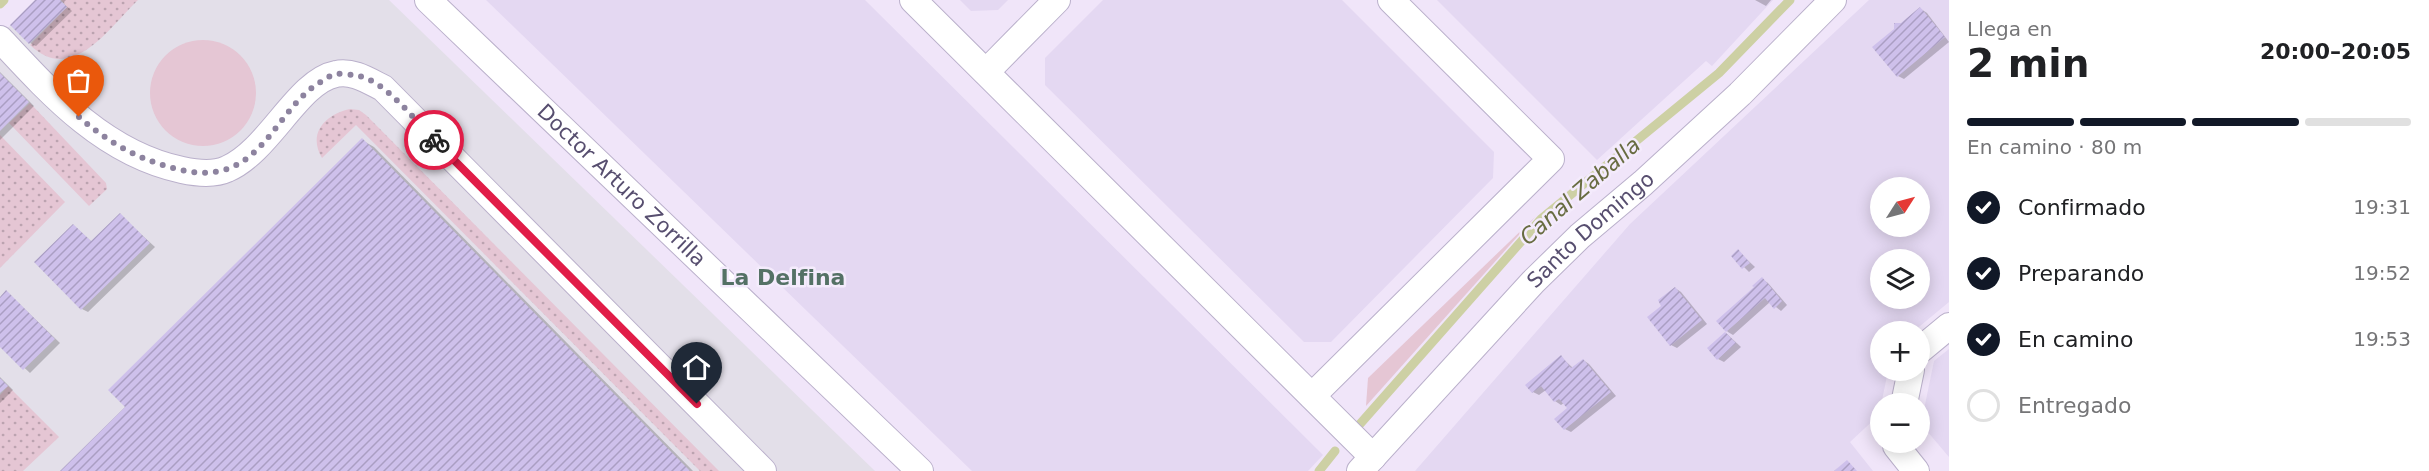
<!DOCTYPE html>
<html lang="es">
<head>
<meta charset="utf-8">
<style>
  body { margin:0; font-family:"DejaVu Sans",sans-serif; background:#f6f6f6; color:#202124; height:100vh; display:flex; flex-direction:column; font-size:22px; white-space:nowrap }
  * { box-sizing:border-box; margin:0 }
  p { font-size:20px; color:#757577 }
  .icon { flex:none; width:33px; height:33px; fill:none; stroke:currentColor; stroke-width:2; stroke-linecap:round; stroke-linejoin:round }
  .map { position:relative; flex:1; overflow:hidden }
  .side { display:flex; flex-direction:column; background:#fff; width:480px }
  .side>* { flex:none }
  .needle { width:39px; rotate:54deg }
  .tools { position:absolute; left:1870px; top:177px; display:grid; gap:12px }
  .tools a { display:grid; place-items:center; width:60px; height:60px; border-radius:50%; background:#fff; box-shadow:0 3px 15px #0003; font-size:30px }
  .pin { position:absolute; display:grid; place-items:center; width:51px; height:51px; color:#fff; margin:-62px -26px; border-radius:50% 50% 50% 0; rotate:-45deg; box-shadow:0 0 6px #0007 }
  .pin .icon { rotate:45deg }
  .courier { position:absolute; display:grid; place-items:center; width:60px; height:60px; margin:-30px; border:4px solid #e11d48; border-radius:50%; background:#fff; color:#222; box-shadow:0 2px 8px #0007 }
  .overview em { font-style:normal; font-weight:800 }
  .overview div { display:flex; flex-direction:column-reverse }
  .overview { display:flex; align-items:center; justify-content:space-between; height:102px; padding:0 18px }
  h1 { font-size:39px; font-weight:800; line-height:45px }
  .bar { display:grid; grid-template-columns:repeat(4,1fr); gap:9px 6px; align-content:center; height:72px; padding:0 18px }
  .bar i { height:8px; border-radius:4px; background:#e0e0e0 }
  .bar .active { background:#111827 }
  .bar p { grid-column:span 4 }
  ol { padding:0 18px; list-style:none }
  li { display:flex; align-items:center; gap:18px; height:66px }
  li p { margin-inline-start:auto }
  li .icon { padding:6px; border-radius:50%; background:#111827; color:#fff; stroke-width:4 }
  li:last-child { color:#757577 }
  li i { width:33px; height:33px; border:3px solid #e0e0e0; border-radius:50% }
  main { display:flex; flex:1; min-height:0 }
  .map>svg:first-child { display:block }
</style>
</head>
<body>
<main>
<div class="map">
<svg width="1949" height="471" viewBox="0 0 1949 471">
  <defs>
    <pattern id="grass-dots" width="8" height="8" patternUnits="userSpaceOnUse" patternTransform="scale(1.5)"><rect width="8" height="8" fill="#e5c6d4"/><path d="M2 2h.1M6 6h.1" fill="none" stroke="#bca3b0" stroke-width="1.8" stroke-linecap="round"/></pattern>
    <pattern id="building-hatch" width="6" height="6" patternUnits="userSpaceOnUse" patternTransform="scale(1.5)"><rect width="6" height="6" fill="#cec0eb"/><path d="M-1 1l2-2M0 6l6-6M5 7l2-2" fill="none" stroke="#aa9ec3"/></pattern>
  </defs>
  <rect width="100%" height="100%" fill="#f0e5f9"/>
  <g fill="#e4d8f2" fill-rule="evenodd">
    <path d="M 486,0 L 865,0 L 1323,455 L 1308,471 L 972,471 Z"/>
    <path d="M 960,0 L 1008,0 L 998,10 L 971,11 Z"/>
    <path d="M 1103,0 L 1342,0 L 1494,152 L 1493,178 L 1331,342 L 1304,342 L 1045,85 L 1045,58 Z"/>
    <path d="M 1437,0 L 1773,0 L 1712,66 L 1706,61 L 1597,160 Z"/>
    <path d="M 1869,0 L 1949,0 L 1949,302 L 1914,331 L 1881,332 L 1881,370 L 1888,371 L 1879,415 L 1850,442 L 1873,471 L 1415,471 L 1630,224 ZM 1881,188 L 1920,188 L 1920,226 L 1881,226 ZM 1881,260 L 1920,260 L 1920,298 L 1881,298 Z"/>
    <path d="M 1949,349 L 1949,457 L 1921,424 L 1934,361 Z"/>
  </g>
  <path fill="#e3dfe9" d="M 35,0 L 389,0 L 875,471 L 0,471 L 0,36 Z"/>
  <g fill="url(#grass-dots)">
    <path d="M 61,0 L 138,0 C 108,29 72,85 30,45 L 67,7 Z"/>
    <path d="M 30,103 L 106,183 L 107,189 L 89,206 L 9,123 Z"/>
    <path d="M 350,109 L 359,110 L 366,115 L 719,471 L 700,471 L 356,125 L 322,158 C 307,133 326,114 350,109 Z"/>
    <path d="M 0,135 L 65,202 L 0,268 Z"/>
    <path d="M 8,386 L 59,437 L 23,471 L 0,471 L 0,395 Z"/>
  </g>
  <g fill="#e5c6d4">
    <circle cx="203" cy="93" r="53"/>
    <path d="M 1535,217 L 1366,406 L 1368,378 Z"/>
  </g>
  <g fill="#0003">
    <path d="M 38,0 L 66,0 L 63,3 L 72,11 L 36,46 L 30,43 Z"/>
    <path d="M 1755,0 L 1771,0 L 1766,6 Z"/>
    <path d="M 1921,9 L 1927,13 L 1949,42 L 1904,79 L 1898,76 L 1901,25 Z"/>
    <path d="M 0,72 L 34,106 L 0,140 Z"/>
    <path d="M 362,140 L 374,147 L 693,471 L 62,471 L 131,411 Z"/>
    <path d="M 120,215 L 155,247 L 88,312 L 82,309 L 74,226 L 92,242 Z"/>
    <path d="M 1738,251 L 1755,267 L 1749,272 L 1733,256 Z"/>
    <path d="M 1762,279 L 1768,283 L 1787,305 L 1781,311 L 1770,302 L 1733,335 L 1728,332 L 1718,321 L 1756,287 Z"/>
    <path d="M 1675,288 L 1681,292 L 1707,324 L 1677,348 L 1671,345 L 1663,306 Z"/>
    <path d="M 7,292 L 60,343 L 30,373 L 0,345 L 0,299 Z"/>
    <path d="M 1726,333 L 1741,347 L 1724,362 L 1718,359 Z"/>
    <path d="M 1561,357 L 1573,368 L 1583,360 L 1589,364 L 1616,396 L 1571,432 L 1565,429 L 1569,408 L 1564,403 L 1561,405 L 1555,401 L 1546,390 L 1539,395 L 1533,392 Z"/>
    <path d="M 0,377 L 13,390 L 0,403 Z"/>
  </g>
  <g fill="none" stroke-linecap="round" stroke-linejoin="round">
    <g stroke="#cdd0a4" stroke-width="9">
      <path d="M 0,4 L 4,0"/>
      <path d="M 1360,424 L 1541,219 L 1719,73 L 1790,0"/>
      <path d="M 1319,471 L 1335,451"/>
    </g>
  </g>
  <g fill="url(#building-hatch)">
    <path d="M 35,0 L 60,0 L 67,7 L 29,44 L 10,25 Z"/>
    <path d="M 1920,7 L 1945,37 L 1897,77 L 1872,47 L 1894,29 L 1894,23 L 1901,23 Z"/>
    <path d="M 0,73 L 29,102 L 0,131 Z"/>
    <path d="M 362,138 L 690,471 L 60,471 L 125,407 L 108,390 Z"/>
    <path d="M 120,213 L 150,243 L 81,310 L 34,262 L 73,224 L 91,241 Z"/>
    <path d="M 1738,249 L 1750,263 L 1742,269 L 1731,256 Z"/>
    <path d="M 1762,277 L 1782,301 L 1774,309 L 1765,298 L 1726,332 L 1716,321 L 1754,287 L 1752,286 Z"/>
    <path d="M 1675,287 L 1702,320 L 1670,346 L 1647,317 L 1661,306 L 1658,300 Z"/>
    <path d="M 6,290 L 55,339 L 23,370 L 0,347 L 0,297 Z"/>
    <path d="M 1725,332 L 1736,343 L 1717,360 L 1707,348 Z"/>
    <path d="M 1561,355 L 1571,368 L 1583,359 L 1611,392 L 1564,430 L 1554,419 L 1567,408 L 1559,399 L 1554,402 L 1541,386 L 1532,393 L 1525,385 Z"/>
    <path d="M 0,378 L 8,386 L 0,393 Z"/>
    <path d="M 1847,460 L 1857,471 L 1834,471 Z"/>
  </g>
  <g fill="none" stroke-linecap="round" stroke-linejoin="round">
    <g stroke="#bab0cb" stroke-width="28">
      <g id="minor">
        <path id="s1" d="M 428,0 L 920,471"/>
        <path d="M 913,0 L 1373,457"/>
        <path d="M 0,39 C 51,94 105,154 182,170 C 196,173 214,175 227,169 C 269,151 298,81 336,74 C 352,70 369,81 383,88 L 763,471"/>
        <path d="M 986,72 L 1057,0"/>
        <path d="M 1920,350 L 1949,326"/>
        <path d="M 1312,396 L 1551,159 L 1391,0"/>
        <path d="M 1904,404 L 1911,370"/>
        <path d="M 1896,442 L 1896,446 L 1916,471"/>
        <path id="s2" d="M 1360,471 L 1533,282 L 1580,236 L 1643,183 L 1740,94 L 1833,0"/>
      </g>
    </g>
    <use href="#minor" stroke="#fff" stroke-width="26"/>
  </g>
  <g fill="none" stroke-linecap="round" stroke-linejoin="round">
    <path stroke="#8d839f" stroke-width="6" stroke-dasharray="0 10.8" d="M 79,117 C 104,139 134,157 166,166 C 184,171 204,176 224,170 C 269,157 284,101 324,80 C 327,78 332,74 336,74 C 342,73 353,75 359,76 C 386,82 415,120 434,140"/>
    <path stroke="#e11d48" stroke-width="8" d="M 434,140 L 697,404"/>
  </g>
  <g text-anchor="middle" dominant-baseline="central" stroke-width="5" stroke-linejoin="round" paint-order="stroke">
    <g font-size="21" fill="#574e6f" stroke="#f4ebfc">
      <text stroke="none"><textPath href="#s1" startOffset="268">Doctor Arturo Zorrilla</textPath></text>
      <text stroke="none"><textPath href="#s2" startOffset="334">Santo Domingo</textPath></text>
    </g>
    <g font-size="22" font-style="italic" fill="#686c41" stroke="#f4ebfc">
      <text transform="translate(1580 191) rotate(-41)">Canal Zaballa</text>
    </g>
    <g font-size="22" font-weight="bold" fill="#547165" stroke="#f4ebfc">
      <text x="783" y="277">La Delfina</text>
    </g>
  </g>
</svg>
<div class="tools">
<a><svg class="needle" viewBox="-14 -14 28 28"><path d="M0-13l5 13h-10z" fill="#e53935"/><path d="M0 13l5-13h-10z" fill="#757577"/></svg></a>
<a><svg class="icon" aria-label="layers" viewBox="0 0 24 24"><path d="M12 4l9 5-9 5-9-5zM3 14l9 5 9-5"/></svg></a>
<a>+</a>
<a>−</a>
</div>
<div class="pin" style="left:79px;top:117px;background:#ea580c"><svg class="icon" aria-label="bag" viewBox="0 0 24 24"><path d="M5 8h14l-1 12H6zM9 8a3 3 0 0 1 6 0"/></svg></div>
<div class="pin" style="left:697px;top:404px;background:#1f2937"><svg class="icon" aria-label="home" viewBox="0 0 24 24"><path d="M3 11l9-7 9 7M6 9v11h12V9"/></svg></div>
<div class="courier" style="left:434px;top:140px"><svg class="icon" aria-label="bike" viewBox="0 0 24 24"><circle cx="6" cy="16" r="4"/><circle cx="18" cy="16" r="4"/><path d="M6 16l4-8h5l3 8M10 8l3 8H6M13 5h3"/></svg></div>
</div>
<section class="side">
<div class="overview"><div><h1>2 min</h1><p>Llega en</p></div><em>20:00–20:05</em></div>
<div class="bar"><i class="active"></i><i class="active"></i><i class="active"></i><i></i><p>En camino · 80 m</p></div>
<ol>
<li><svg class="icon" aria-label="check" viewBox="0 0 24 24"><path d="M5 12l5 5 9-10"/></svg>Confirmado<p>19:31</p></li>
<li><svg class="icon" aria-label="check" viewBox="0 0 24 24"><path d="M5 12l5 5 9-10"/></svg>Preparando<p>19:52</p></li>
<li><svg class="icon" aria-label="check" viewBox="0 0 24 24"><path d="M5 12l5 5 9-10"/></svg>En camino<p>19:53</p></li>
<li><i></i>Entregado</li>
</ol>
</section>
</main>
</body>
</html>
